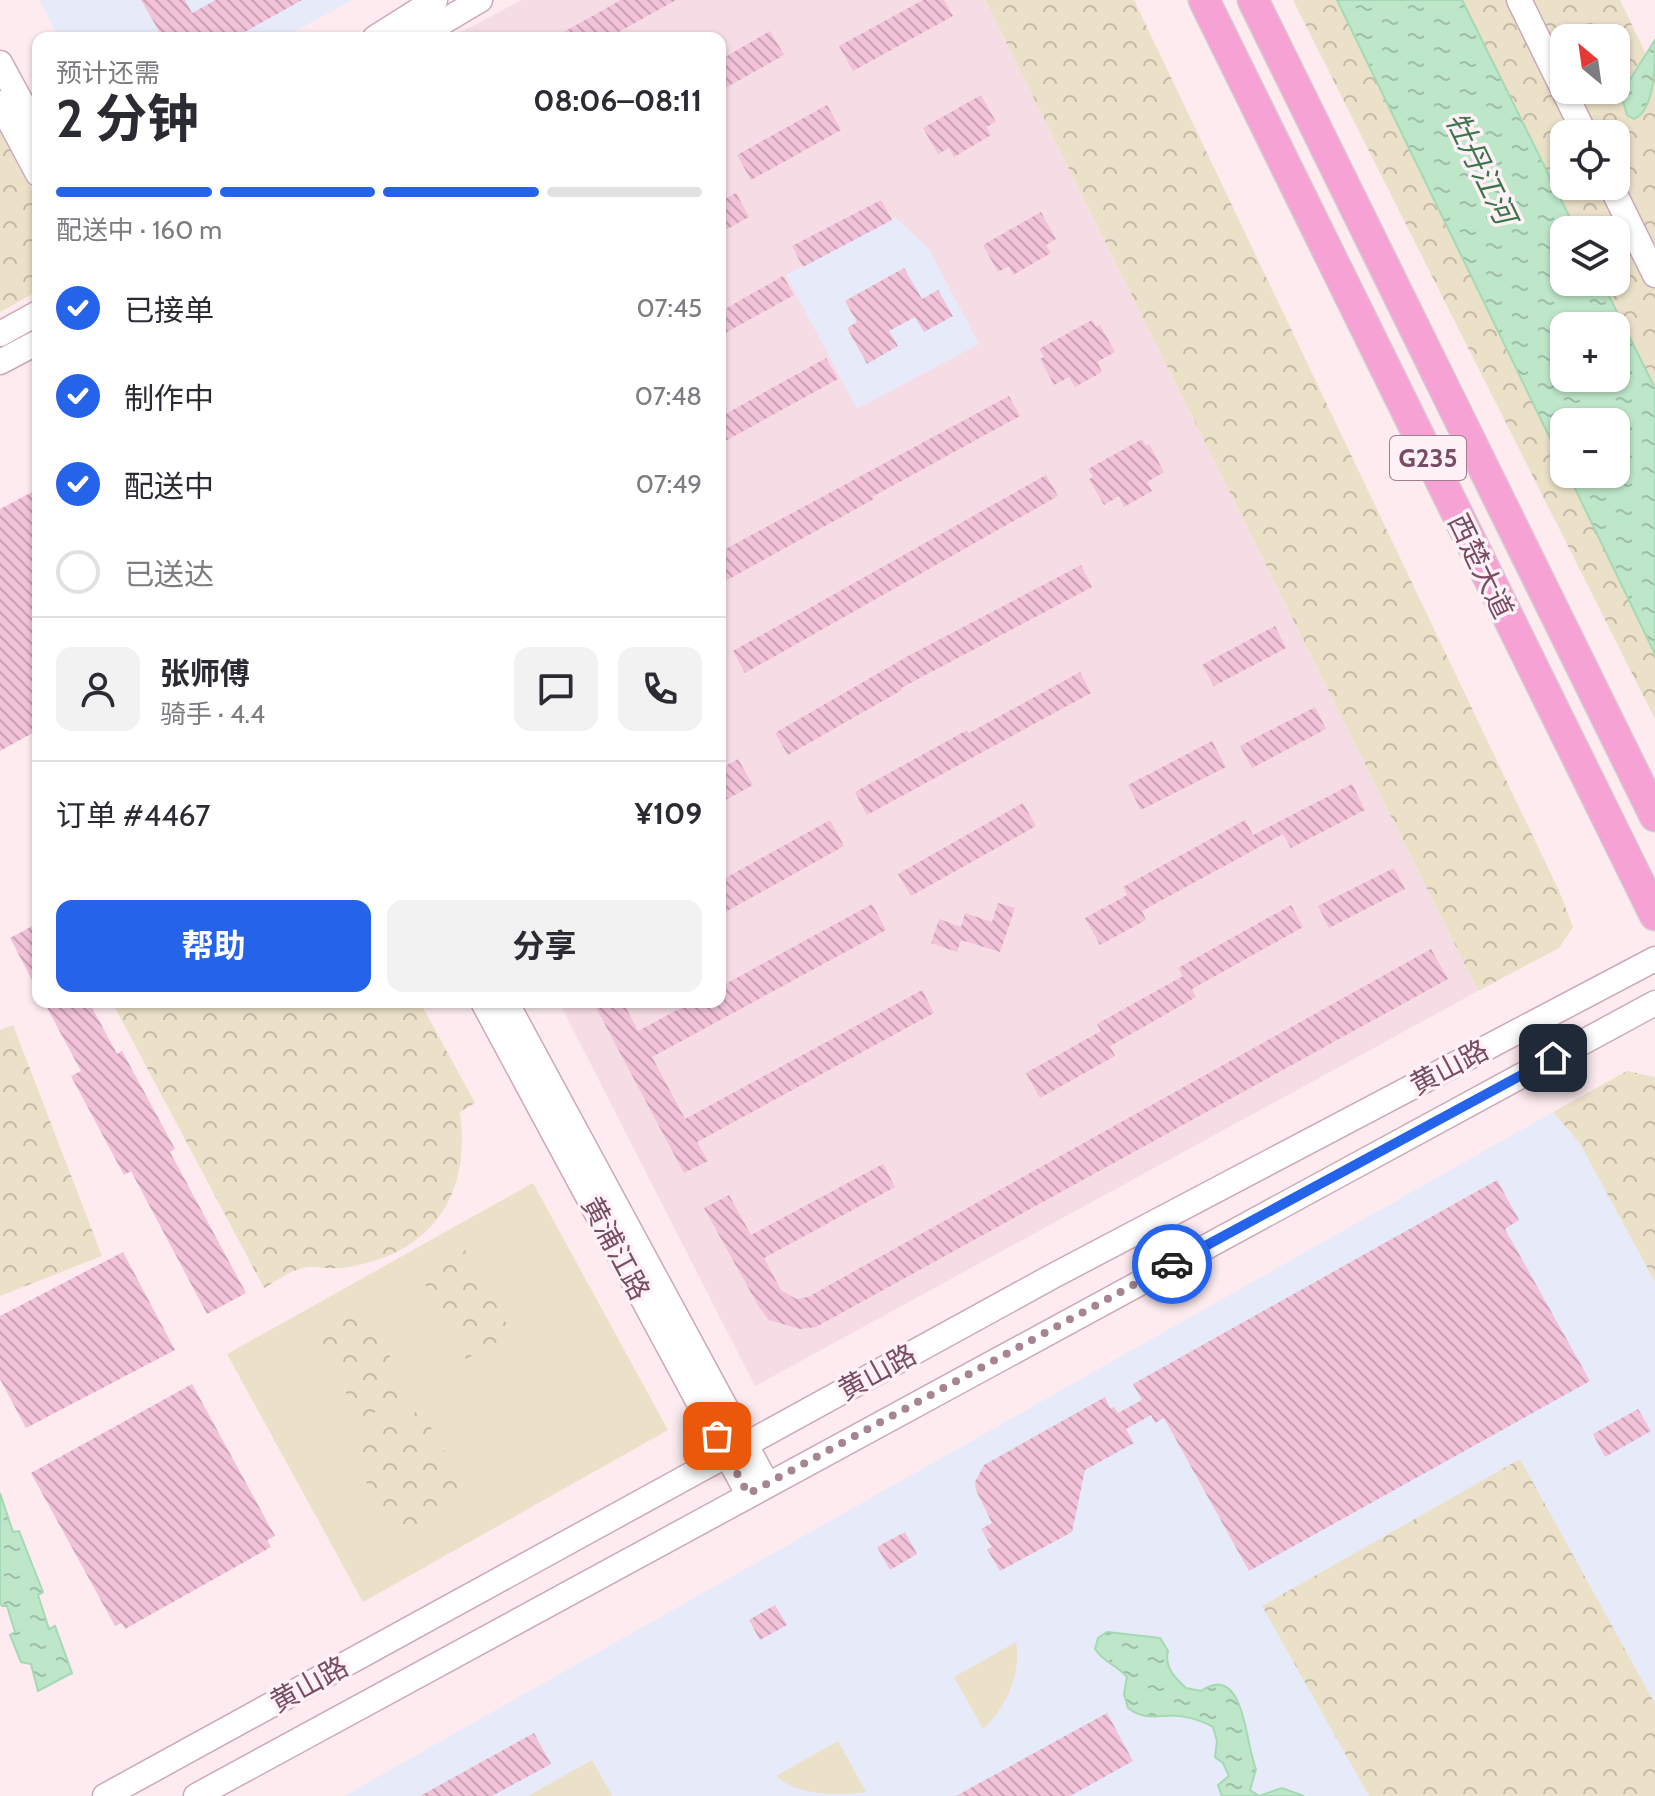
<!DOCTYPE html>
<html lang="zh">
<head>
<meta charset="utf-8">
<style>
  body { margin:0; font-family:Cabin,"Noto Sans SC",sans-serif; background:#f2f2f3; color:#2b2b33; height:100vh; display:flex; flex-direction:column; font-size:30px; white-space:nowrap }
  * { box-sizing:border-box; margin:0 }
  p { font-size:26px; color:#7c7c81 }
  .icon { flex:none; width:44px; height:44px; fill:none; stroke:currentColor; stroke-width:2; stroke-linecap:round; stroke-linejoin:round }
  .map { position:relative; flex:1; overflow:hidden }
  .details { position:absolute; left:32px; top:32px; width:694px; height:976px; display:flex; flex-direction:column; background:#fff; border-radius:16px; box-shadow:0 2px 6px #0004 }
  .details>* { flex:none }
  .needle { width:52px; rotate:331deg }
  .controls { position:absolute; left:1550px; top:24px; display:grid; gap:16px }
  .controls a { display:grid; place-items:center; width:80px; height:80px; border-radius:16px; background:#fff; box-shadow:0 2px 6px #0004; font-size:40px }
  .pin { position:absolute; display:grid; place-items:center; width:68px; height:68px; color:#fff; margin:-34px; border-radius:16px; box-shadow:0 4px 12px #0006 }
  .courier { position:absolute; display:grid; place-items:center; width:80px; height:80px; margin:-40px; border:6px solid #2563eb; border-radius:50%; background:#fff; color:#222; box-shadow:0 2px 10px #0007 }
  .headline em { font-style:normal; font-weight:700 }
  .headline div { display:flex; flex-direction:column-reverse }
  .headline { display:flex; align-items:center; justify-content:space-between; height:136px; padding:0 24px }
  h1 { font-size:52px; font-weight:700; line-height:60px }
  .bar { display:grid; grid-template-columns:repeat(4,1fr); gap:12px 8px; align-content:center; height:96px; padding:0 24px }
  .bar i { height:10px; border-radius:6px; background:#e1e1e2 }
  .bar .selected { background:#2563eb }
  .bar p { grid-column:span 4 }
  .line { display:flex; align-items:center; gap:20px; padding:0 24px; border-top:2px solid #e1e1e2 }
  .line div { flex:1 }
  .round { display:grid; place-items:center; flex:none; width:84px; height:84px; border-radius:16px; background:#f2f2f3 }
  ol { padding:0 24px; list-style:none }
  li { display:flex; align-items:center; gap:24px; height:88px }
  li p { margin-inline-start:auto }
  li .icon { padding:8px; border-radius:50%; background:#2563eb; color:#fff; stroke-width:4 }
  li:last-child { color:#7c7c81 }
  li i { width:44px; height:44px; border:4px solid #e1e1e2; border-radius:50% }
  .button { display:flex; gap:16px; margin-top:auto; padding:16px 24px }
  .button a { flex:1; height:92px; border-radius:16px; background:#2563eb; color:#fff; font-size:32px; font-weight:700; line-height:92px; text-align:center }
  .button a+a { background:#f2f2f3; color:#2b2b33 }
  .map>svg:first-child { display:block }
</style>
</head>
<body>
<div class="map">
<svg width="1655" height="1796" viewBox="0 0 1655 1796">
  <defs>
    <pattern id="park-crowns" width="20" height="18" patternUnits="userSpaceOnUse" patternTransform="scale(2)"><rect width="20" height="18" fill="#ebe1c8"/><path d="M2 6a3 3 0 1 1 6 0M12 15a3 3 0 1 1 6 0" fill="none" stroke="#c3b9a6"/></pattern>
    <pattern id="water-ripples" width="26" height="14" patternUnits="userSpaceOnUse" patternTransform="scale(2)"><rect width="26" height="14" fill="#bee7c9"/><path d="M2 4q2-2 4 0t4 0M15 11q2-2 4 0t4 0" fill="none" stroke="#9fbda7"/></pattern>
    <pattern id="building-back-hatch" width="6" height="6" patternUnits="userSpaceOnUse" patternTransform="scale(2)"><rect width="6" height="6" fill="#f2c2d9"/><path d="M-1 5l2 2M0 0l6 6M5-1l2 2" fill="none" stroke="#c9a0b4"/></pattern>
  </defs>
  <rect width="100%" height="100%" fill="#fdebef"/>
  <path fill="#f6dce4" d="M 522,0 L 985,0 L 1478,991 L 755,1386 L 559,1002 L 720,1002 L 720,38 L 450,38 Z"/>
  <g fill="#e7ebf9">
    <path d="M 39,0 L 352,0 L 283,38 L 59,38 Z"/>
    <path d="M 895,217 L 929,249 L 979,344 L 857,409 L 786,275 Z"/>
    <path d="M 1553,1112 L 1579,1141 L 1655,1282 L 1655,1796 L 344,1796 Z"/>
  </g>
  <g fill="#ebe1c8">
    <path d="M 533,1183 L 668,1430 L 363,1602 L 227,1354 Z"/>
    <path d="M 1016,1642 C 1022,1673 1006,1708 983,1729 L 954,1677 Z"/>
    <path d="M 838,1741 L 866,1792 C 837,1796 798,1796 776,1776 Z"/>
    <path d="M 592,1760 L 612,1796 L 528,1796 Z"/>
  </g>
  <g fill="url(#park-crowns)" fill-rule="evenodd">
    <path d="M 985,0 L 1134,0 L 1559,891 L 1573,927 L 1559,948 L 1478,991 Z"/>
    <path d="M 1293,0 L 1620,0 L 1655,73 L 1655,719 ZM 1564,38 L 1616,38 L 1616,90 L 1564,90 ZM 1564,134 L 1616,134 L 1616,186 L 1564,186 ZM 1564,230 L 1616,230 L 1616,282 L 1564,282 ZM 1564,326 L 1616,326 L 1616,378 L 1564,378 ZM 1564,422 L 1616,422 L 1616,474 L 1564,474 Z"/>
    <path d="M 0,130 L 38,201 L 38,291 L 0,312 Z"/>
    <path d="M 112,1002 L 420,1002 L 475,1103 L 460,1112 C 470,1187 440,1245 363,1264 C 351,1267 339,1269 326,1268 C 321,1268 314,1266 308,1267 C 294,1268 276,1281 264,1288 Z"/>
    <path d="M 13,1025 L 102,1256 L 0,1296 L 0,1030 Z"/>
    <path d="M 1627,1071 L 1655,1077 L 1655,1282 L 1579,1142 L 1553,1112 Z"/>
    <path d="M 466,1250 L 512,1334 L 466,1359 L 420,1275 Z"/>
    <path d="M 361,1304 L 410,1393 L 361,1420 L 312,1332 Z"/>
    <path d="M 421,1409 L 469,1497 L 396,1536 L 348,1449 Z"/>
    <path d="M 1520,1459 L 1655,1704 L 1655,1796 L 1369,1796 L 1262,1606 Z"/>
  </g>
  <g fill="url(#water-ripples)" stroke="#a4d9b3" stroke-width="2" fill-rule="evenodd">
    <path d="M 1337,0 L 1462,0 L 1576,230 L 1564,230 L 1564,282 L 1602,282 L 1655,388 L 1655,654 L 1568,474 L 1616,474 L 1616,422 L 1564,422 L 1564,467 ZM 1564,326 L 1616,326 L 1616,378 L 1564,378 Z"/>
    <path d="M 1655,40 C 1655,66 1655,110 1634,119 L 1627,115 L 1621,94 Z"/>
    <path d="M 0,1493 L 13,1532 L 19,1531 L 43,1592 L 38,1595 L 49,1629 L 55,1626 L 72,1673 L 38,1691 L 31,1664 L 21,1662 L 10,1635 L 15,1632 L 7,1606 L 2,1606 L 0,1602 Z"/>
    <path d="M 1107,1632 L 1160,1638 L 1168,1651 C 1164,1667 1175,1678 1186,1688 L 1201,1691 C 1245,1661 1245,1745 1256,1769 L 1250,1790 L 1259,1796 L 1282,1788 L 1304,1796 L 1222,1796 L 1218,1785 L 1229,1776 L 1223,1763 L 1215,1757 L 1217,1741 L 1213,1727 C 1201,1720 1181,1714 1167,1716 C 1151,1717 1141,1718 1128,1708 L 1124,1694 L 1127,1677 C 1117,1665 1103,1662 1095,1649 L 1098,1638 Z"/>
  </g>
  <g fill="url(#building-back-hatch)">
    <path d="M 141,0 L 185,0 L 192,13 L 216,0 L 302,0 L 234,38 L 163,38 Z"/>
    <path d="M 621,0 L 676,0 L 608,38 L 553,38 Z"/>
    <path d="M 923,0 L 944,0 L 953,16 L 853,71 L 839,46 Z"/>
    <path d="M 770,31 L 784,55 L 720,91 L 720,60 Z"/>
    <path d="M 981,95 L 996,122 L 986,127 L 991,135 L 954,157 L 949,148 L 938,154 L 923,128 Z"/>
    <path d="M 827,105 L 841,130 L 751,180 L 737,155 Z"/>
    <path d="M 736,193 L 749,217 L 720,233 L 720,201 Z"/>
    <path d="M 881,200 L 892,220 L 803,267 L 792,246 Z"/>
    <path d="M 1041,212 L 1056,239 L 1046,245 L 1051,253 L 1013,275 L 1009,266 L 998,272 L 983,245 Z"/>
    <path d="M 904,268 L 922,299 L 938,290 L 953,316 L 924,332 L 915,317 L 889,331 L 898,346 L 867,364 L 847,328 L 857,322 L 845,301 Z"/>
    <path d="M 783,276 L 794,295 L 720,336 L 720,312 Z"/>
    <path d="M 1092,320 L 1096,327 L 1100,325 L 1115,352 L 1097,362 L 1102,372 L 1075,387 L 1069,377 L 1054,385 L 1040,359 L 1044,357 L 1039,349 Z"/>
    <path d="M 826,358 L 838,379 L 720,444 L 720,417 Z"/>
    <path d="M 1009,396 L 1020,416 L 872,497 L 874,499 L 720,584 L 720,552 Z"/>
    <path d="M 1142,439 L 1146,446 L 1149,444 L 1164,472 L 1147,482 L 1152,491 L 1124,507 L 1119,496 L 1104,505 L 1089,479 L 1093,477 L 1088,469 Z"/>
    <path d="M 1046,475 L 1058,496 L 745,673 L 733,651 Z"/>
    <path d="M 38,489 L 38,730 L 0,751 L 0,509 Z"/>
    <path d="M 1081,565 L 1092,587 L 901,688 L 902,690 L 788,755 L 775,733 L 908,656 Z"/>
    <path d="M 1275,626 L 1286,648 L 1214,686 L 1202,665 Z"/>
    <path d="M 1080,672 L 1091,693 L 867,815 L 855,792 L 967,730 L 969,733 Z"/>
    <path d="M 1315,707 L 1326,729 L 1252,768 L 1240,746 Z"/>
    <path d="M 1212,741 L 1226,767 L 1141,810 L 1128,785 Z"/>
    <path d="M 738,759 L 753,785 L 720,803 L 720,769 Z"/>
    <path d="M 1352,784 L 1365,810 L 1291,848 L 1283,834 L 1142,911 L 1146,920 L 1100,945 L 1085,918 L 1127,895 L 1123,887 L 1245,820 L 1253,835 Z"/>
    <path d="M 1023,803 L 1036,826 L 911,896 L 898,874 Z"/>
    <path d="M 830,820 L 844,846 L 720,915 L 720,881 Z"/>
    <path d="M 1394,868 L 1405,889 L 1329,928 L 1318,906 Z"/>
    <path d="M 998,903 L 1015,908 L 1000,952 L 961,940 L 957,952 L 931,943 L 939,919 L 961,927 L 965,913 L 992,922 Z"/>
    <path d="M 872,904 L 886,930 L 652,1057 L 685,1119 L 922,990 L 934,1013 L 697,1142 L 708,1161 L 684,1173 L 593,1002 L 623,1002 L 638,1031 L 692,1002 L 720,1002 L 720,987 Z"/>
    <path d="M 1291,905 L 1303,927 L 1192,989 L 1196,997 L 1110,1046 L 1115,1056 L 1040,1098 L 1026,1073 L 1101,1031 L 1097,1024 L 1183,976 L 1178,968 Z"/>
    <path d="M 38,923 L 38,991 L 10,938 Z"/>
    <path d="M 1431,949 L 1448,979 L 816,1327 L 800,1329 L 769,1320 L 759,1307 L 704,1208 L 729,1195 L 751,1235 L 883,1164 L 895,1187 L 764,1258 L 781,1290 L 796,1299 L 808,1297 Z"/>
    <path d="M 44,1002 L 89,1002 L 117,1054 L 122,1051 L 175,1149 L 170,1152 L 246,1293 L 207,1314 L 131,1171 L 124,1175 L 71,1076 L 81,1071 Z"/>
    <path d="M 1497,1180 L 1519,1220 L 1505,1229 L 1590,1381 L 1249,1571 L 1164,1418 L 1155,1423 L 1151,1415 L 1126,1429 L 1134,1443 L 1085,1470 L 1072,1532 L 1000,1571 L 987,1549 L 992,1547 L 981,1529 L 992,1523 L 976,1490 L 975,1482 L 984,1465 L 1105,1397 L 1110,1408 L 1114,1407 L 1118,1413 L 1142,1400 L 1133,1384 Z"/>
    <path d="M 123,1252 L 175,1350 L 26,1428 L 0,1379 L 0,1316 Z"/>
    <path d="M 192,1384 L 275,1536 L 267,1540 L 271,1547 L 125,1629 L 122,1623 L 115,1626 L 31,1473 Z"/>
    <path d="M 1638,1409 L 1651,1431 L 1605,1457 L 1593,1434 Z"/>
    <path d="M 905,1532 L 917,1554 L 890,1570 L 877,1547 Z"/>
    <path d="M 775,1605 L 787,1625 L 760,1640 L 749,1620 Z"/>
    <path d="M 1107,1713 L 1133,1761 L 1070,1796 L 956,1796 Z"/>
    <path d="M 534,1733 L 551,1764 L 492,1796 L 420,1796 Z"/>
  </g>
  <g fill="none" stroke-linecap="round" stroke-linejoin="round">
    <g stroke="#cea8b9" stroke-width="27">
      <g id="secondary">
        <path d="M 1519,0 L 1585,134"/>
        <path d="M 375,38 L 435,0"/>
        <path d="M 416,38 L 480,0"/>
        <path d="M 0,63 L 38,133"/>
        <path d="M 0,103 L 38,174"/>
        <path d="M 1611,186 L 1655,275"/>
        <path d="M 0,334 L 38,313"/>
        <path d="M 0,362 L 38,342"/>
        <path d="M 483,1002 L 748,1494"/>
        <path d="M 506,1002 L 767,1484"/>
        <path d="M 105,1796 L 1053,1276 L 1655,959"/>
        <path d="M 196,1796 L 1655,1003"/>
      </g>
    </g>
    <g stroke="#d6cad0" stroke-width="33">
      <g id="highway">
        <path d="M 1204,0 L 1655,915"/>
        <path d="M 1253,0 L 1655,816"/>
      </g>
    </g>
    <use href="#secondary" stroke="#fff" stroke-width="24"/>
    <use href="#highway" stroke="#f6a2d5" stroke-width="30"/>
  </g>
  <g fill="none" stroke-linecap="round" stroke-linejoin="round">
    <path stroke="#a78494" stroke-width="8" stroke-dasharray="0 14.4" d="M 717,1436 L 748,1494 L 1172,1264"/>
    <path stroke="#2563eb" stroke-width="10" d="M 1172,1264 L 1553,1058"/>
  </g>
  <g text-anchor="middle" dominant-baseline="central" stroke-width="7" stroke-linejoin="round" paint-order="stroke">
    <rect fill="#fff1f5" stroke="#a07e8f" stroke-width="2" x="1390" y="436" width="76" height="44" rx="6"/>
    <g font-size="26" font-weight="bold" fill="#784d63">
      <text x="1428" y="458">G235</text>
    </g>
    <g font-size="28" fill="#784d63" stroke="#fff1f5">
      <text transform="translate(1481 566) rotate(64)">西楚大道</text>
      <text transform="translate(1449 1067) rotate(-28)">黄山路</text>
      <text transform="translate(616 1248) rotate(62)">黄浦江路</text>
      <text transform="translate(877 1372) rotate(-29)">黄山路</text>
      <text transform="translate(309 1684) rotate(-29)">黄山路</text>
    </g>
    <g font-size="30" font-style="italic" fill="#3d764d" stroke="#fff1f5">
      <text transform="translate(1481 168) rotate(64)">牡丹江河</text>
    </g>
  </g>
</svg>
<div class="controls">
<a><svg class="needle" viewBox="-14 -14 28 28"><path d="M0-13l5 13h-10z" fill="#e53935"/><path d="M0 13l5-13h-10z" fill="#7c7c81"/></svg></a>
<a><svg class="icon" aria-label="locate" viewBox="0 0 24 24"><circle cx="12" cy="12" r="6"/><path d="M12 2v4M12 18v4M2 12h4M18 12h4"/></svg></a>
<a><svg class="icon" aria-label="layers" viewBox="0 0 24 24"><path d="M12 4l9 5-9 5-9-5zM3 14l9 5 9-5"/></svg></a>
<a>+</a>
<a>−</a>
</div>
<div class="pin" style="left:717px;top:1436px;background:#ea580c"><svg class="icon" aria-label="bag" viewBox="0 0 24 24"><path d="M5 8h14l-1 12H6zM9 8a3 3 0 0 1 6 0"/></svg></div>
<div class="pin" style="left:1553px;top:1058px;background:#1f2937"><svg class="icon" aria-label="home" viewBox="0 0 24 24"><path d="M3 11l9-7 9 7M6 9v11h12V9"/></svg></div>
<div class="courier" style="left:1172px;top:1264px"><svg class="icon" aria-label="car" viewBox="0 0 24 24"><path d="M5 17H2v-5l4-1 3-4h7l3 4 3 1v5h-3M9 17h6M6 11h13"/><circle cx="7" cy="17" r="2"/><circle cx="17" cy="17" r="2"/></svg></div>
<section class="details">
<div class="headline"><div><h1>2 分钟</h1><p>预计还需</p></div><em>08:06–08:11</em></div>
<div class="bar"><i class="selected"></i><i class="selected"></i><i class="selected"></i><i></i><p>配送中 · 160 m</p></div>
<ol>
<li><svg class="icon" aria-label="check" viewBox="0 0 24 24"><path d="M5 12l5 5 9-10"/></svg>已接单<p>07:45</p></li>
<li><svg class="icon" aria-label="check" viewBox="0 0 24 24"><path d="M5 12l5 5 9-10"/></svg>制作中<p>07:48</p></li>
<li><svg class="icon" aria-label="check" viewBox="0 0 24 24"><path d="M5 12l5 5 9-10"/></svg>配送中<p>07:49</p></li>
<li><i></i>已送达</li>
</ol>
<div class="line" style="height:144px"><a class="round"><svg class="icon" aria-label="person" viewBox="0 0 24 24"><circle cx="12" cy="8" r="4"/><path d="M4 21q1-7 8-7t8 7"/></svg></a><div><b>张师傅</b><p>骑手 · 4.4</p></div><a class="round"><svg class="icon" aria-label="chat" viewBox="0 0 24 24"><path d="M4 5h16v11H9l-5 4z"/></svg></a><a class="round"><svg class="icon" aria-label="phone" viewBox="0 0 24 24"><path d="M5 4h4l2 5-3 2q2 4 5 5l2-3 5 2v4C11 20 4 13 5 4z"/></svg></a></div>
<div class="line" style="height:104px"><div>订单 #4467</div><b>¥109</b></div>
<div class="button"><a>帮助</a><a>分享</a></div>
</section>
</div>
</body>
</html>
